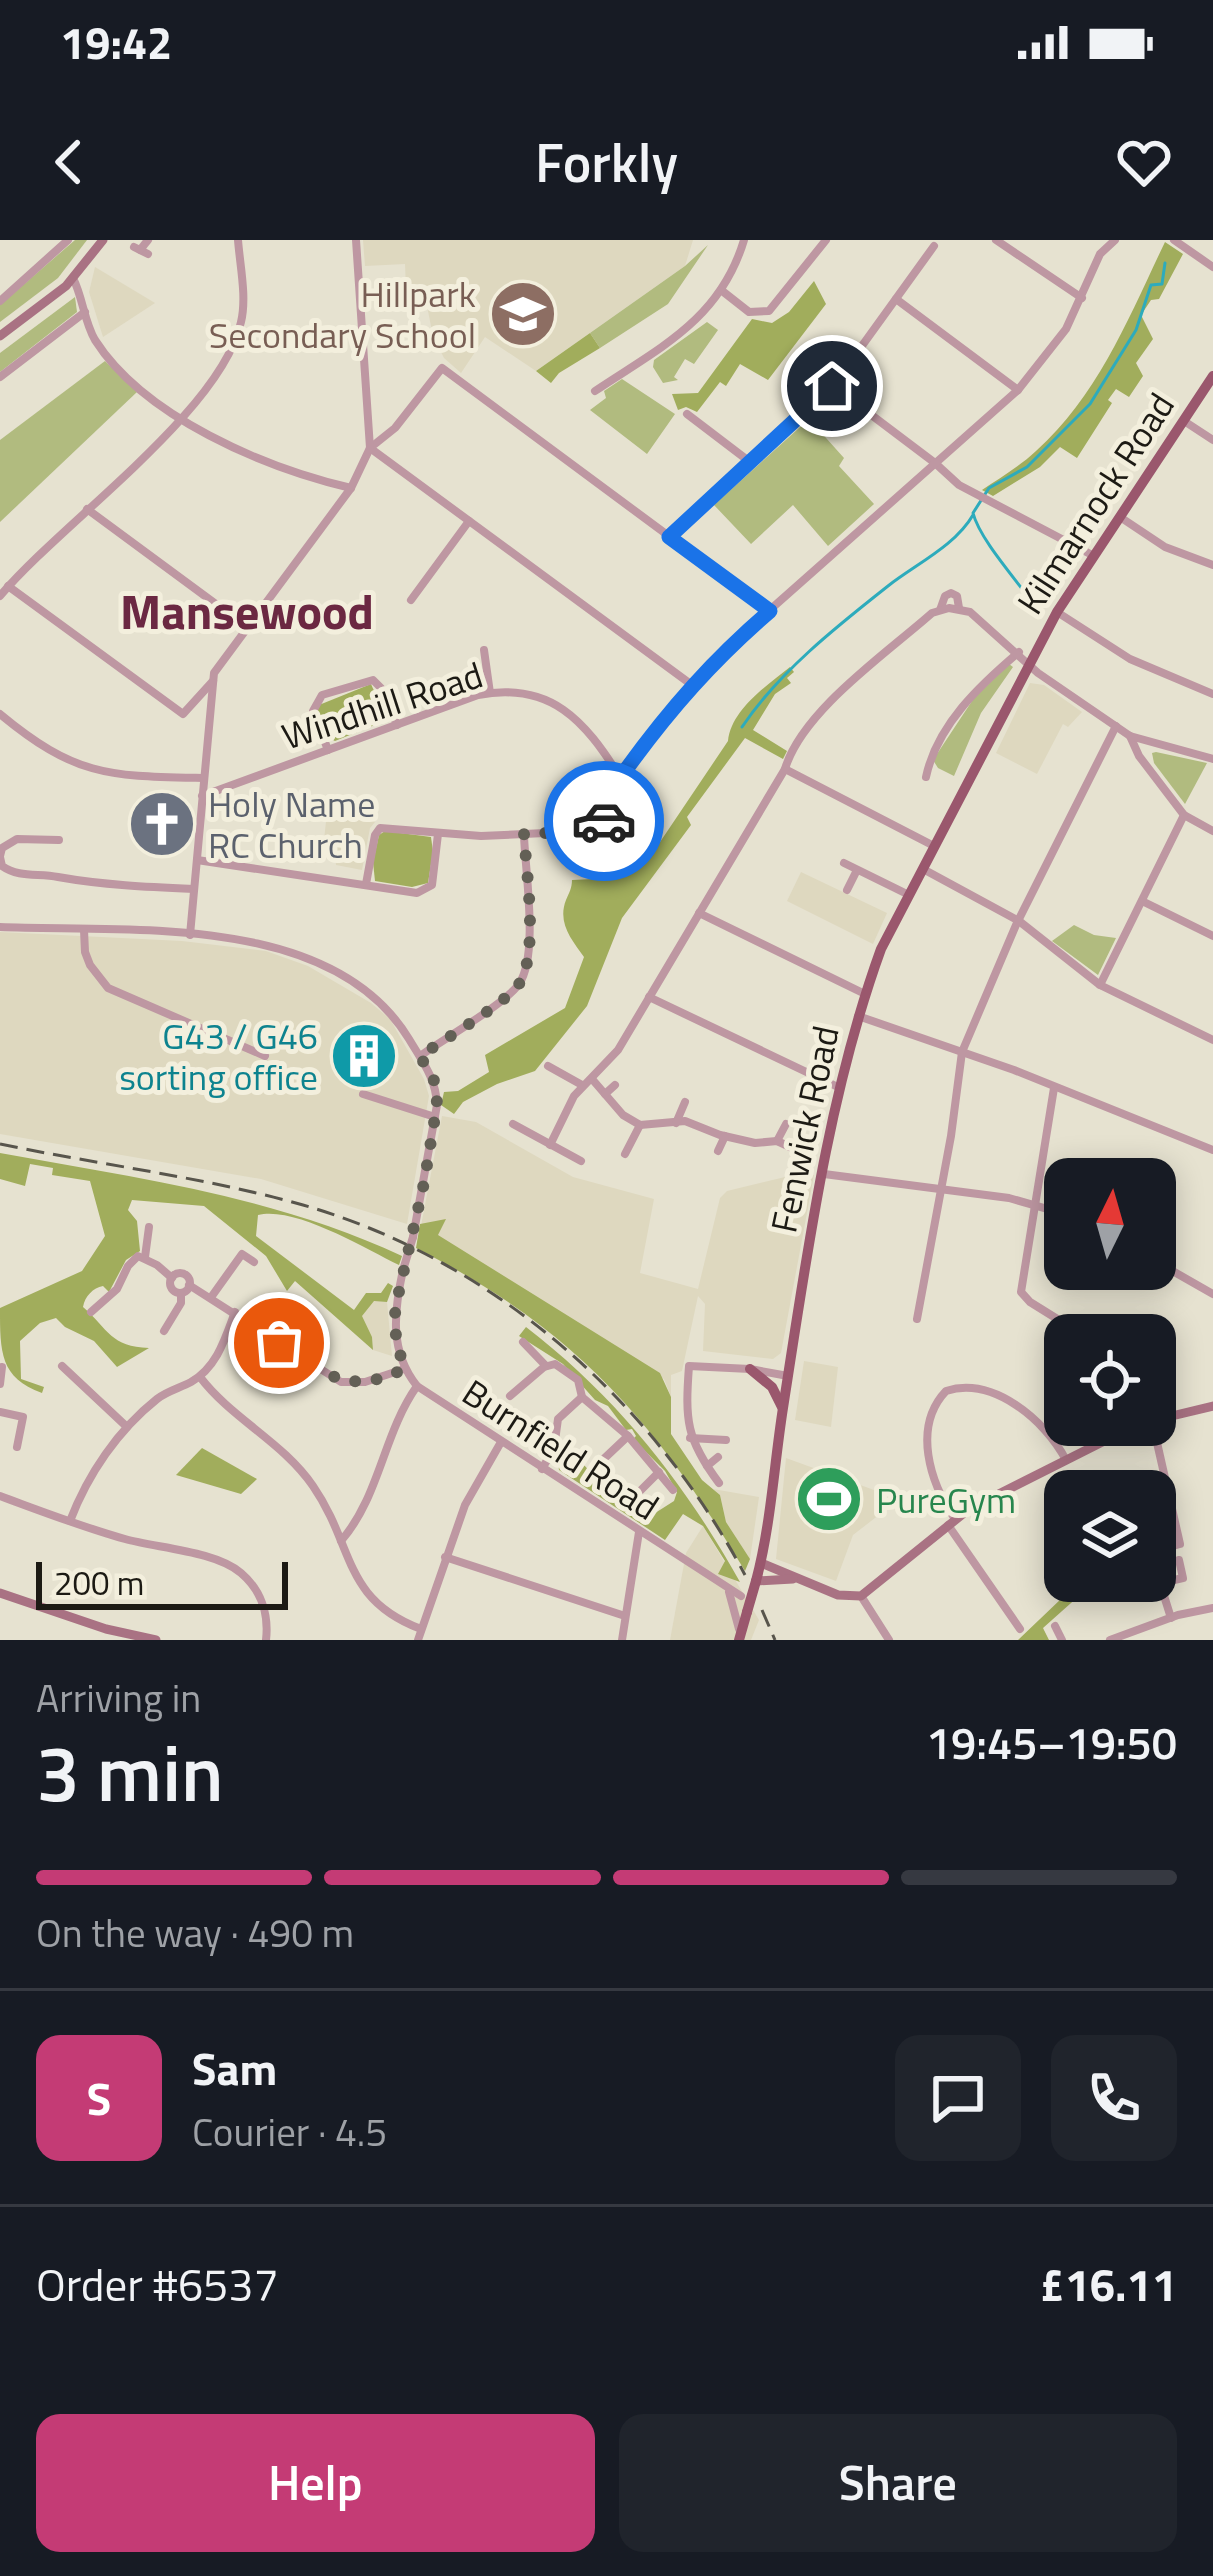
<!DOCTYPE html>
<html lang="en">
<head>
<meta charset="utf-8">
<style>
  body { margin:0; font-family:"Titillium Web",sans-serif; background:#20242c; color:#f1f3f6; height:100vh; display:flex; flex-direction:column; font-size:45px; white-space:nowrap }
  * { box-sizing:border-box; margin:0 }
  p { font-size:39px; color:#9ea1a6 }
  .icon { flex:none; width:66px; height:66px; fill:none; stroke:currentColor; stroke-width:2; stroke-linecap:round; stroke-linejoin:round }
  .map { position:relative; height:1400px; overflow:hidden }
  .sheet { display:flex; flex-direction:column; background:#171b24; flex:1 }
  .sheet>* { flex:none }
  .needle { width:78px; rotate:5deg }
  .fabs { position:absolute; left:1044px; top:918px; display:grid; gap:24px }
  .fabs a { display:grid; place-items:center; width:132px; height:132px; border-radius:24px; background:#171b24; box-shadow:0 6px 30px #0003; font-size:60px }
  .scale { position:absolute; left:36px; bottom:30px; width:252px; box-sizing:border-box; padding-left:12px; border:6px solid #1c1a14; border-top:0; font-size:33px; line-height:42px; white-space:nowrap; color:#1c1a14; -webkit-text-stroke:9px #f3efdd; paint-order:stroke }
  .pin { position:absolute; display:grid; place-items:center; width:102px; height:102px; color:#fff; margin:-51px; border:6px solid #fff; border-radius:50%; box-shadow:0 3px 12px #0007 }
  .courier { position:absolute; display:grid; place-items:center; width:120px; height:120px; margin:-60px; border:9px solid #1a73e8; border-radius:50%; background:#fff; color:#222; box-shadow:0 3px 15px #0007 }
  .head em { font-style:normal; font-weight:600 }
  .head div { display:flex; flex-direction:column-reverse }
  .head { display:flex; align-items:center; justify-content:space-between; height:204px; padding:0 36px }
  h1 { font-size:78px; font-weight:600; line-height:90px }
  .bar { display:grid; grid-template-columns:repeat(4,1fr); gap:18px 12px; align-content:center; height:144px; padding:0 36px }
  .bar i { height:15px; border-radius:9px; background:#363941 }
  .bar .selected { background:#c43b75 }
  .bar p { grid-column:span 4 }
  .line { display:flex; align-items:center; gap:30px; padding:0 36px; border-top:3px solid #363941 }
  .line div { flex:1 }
  .round { display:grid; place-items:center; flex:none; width:126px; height:126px; border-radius:24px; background:#20242c }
  .button { display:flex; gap:24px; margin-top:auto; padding:24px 36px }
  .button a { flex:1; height:138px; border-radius:24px; background:#c43b75; color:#fff; font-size:48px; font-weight:600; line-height:138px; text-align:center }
  .button a+a { background:#20242c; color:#f1f3f6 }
  .status { display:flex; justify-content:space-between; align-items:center; height:84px; padding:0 60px; background:#171b24; direction:ltr }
  .status svg { height:33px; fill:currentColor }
  header { display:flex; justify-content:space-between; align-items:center; height:156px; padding:0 36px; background:#171b24; font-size:54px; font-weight:600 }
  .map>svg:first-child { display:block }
</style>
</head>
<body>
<div class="status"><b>19:42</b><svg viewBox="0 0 49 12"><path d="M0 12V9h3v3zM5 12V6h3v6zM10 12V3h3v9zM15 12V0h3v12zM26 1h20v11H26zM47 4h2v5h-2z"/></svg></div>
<header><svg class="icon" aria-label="back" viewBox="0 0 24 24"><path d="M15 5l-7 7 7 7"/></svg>Forkly<svg class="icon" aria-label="heart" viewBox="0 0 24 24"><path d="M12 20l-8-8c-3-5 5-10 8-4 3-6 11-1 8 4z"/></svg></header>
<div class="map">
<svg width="1213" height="1400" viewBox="0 0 1213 1400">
  <rect width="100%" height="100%" fill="#e6e2d0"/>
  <g fill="#ded8bf">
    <path d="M 363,0 L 693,0 L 685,26 L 536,131 L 485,97 L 461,133 L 444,118 L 433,96 L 425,56 L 406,48 L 405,24 L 365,26 Z"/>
    <path d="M 95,27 L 155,63 L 103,97 L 89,52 Z"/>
    <path d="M 1030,443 L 1044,445 L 1082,472 L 1068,487 L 1063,484 L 1037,534 L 996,513 Z"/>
    <path d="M 342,557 L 375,582 L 370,588 L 362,630 L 336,625 L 334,603 L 324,600 L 328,563 Z"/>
    <path d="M 801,632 L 887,673 L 873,704 L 787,661 Z"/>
    <path d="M 0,692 L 182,701 L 266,711 L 308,726 L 371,763 L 390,779 L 424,839 L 429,856 L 407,984 L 261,939 L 0,894 Z"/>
    <path d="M 442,876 L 476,882 L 573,937 L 654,959 L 640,1033 L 698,1049 L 720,958 L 727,951 L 806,932 L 814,935 L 781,1113 L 773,1119 L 703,1111 L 705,1064 L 698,1056 L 682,1131 L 671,1135 L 671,1157 L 664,1139 L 420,991 Z"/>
    <path d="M 374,1060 L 387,1062 L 392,1116 L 373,1110 L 372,1097 L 365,1088 L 361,1076 Z"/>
    <path d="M 804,1121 L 838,1127 L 831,1187 L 795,1180 Z"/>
    <path d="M 786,1218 L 885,1254 L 893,1264 L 853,1295 L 836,1341 L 776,1319 Z"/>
    <path d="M 713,1249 L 759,1257 L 750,1319 L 726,1282 L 720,1255 Z"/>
    <path d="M 703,1286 L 759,1380 L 751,1400 L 670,1400 L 686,1313 Z"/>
  </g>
  <g fill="#b1bb7f">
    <path d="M 75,0 L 87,0 L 58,38 L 0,82 L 0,65 Z"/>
    <path d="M 708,5 L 668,64 L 600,108 L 590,93 L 685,26 Z"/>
    <path d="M 75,57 L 77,72 L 0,132 L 0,113 Z"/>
    <path d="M 707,82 L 718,90 L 694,124 L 685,119 L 674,137 L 678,140 L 663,143 L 653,127 L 654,120 Z"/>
    <path d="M 105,121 L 137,152 L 0,282 L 0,200 Z"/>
    <path d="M 622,139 L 675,174 L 647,214 L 590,170 L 606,158 L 604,151 Z"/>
    <path d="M 809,179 L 844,218 L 839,226 L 874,264 L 828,306 L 793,265 L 751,304 L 714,265 Z"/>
    <path d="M 1009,424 L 1013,427 L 981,473 L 954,536 L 938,528 L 933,520 L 974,458 Z"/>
    <path d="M 1156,512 L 1207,523 L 1185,564 L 1154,523 L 1152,513 Z"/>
    <path d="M 1074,685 L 1094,695 L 1116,698 L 1098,735 L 1052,701 Z"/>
  </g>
  <g fill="#a1ad5c">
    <path d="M 1165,2 L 1183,14 L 1159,59 L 1151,60 L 1141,75 L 1153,99 L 1136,123 L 1143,136 L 1129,157 L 1116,149 L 1108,160 L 1112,163 L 1077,218 L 1060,207 L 1040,227 L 993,256 L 982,250 C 1000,238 1020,226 1036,211 C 1099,154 1129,77 1165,2 Z"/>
    <path d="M 814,41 L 826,64 L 768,140 L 740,124 L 726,146 L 720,142 L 697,172 L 686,167 L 678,170 L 672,154 L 698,153 L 752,79 L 772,83 L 789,72 Z"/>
    <path d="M 590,93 L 600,108 L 559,133 L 551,143 L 536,131 Z"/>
    <path d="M 790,427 L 794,432 L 787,438 L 791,443 L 775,454 L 753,490 L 787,511 L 783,519 L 745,498 L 687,577 L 691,585 L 622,678 L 587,766 L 535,831 L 497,844 L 463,862 L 454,874 L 441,865 L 444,852 L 458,851 L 489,832 L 485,815 L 565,768 L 584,717 C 572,700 557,683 566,660 C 569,653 572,648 572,640 L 614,638 L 622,627 L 656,608 L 728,501 C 731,470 766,446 790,427 Z"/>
    <path d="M 371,444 L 387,480 L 335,501 L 329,498 L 317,472 L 319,465 Z"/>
    <path d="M 385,591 L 431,597 L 433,612 L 428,643 L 412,647 L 375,641 L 373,622 L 379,595 Z"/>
    <path d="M 0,913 C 137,938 274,956 402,1016 L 399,1025 C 364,1008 295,966 258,975 L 256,996 L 354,1070 L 366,1053 L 381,1053 L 388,1043 L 393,1046 L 387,1062 L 374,1061 L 362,1076 L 372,1097 L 373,1110 L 295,1041 L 287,1051 L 266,1016 L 204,966 L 132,960 L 128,970 L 137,981 L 140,1011 L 126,1020 L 109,1052 L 103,1046 C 93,1048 85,1056 83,1067 C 108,1089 111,1107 149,1108 L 117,1127 L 94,1101 L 65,1087 L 56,1078 L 40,1083 L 20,1101 L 21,1139 L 44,1147 L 42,1153 C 0,1138 0,1112 0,1068 L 82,1031 L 105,996 L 90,941 L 52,935 L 53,928 L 30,924 L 25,946 L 0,939 Z"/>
    <path d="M 446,979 L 438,995 L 660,1133 L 671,1157 L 671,1194 L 702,1240 L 720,1255 L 726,1282 L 750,1319 L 745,1331 C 655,1181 575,1089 416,1008 L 420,984 Z"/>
    <path d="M 526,1087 C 617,1157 684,1242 740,1342 L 718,1334 L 725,1321 L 703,1286 L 683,1274 L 665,1300 L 559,1230 L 557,1214 L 569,1209 L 597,1239 L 652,1275 L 674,1261 L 677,1252 L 665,1231 L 633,1199 L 636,1196 L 632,1189 L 626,1190 L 608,1166 L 595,1160 L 563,1124 L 519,1096 Z"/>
    <path d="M 202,1208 L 257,1239 L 241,1254 L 176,1235 Z"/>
    <path d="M 1096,1341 L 1120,1341 L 1080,1355 L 1043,1388 L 1049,1400 L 1018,1400 L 1062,1358 Z"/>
  </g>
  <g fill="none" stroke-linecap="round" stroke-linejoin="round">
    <g stroke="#2dabbc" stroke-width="3">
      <path d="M 1040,373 C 1022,346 980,301 973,273 L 989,248 L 1027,227 L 1090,164 L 1136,90 L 1151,45 L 1162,44 L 1165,23"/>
      <path d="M 742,487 C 779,432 836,387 888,346 C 916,324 955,306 973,275"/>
    </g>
    <g stroke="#be97a2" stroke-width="8">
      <path d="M 996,0 L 1082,58"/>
      <path d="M 1174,0 L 1213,27"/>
      <path d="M 134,7 L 148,14"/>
      <path d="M 140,10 L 148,0"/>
      <path d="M 73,38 C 83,58 84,81 95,100 C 144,177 265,228 351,248"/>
      <path d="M 721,50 L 749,72 L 769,71 L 826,0"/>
      <path d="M 896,59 L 1018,150"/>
      <path d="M 0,61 L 68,0"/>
      <path d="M 0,137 L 85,72"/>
      <path d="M 833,146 L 935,223 L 959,245 L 1094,316"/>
      <path d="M 595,151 C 659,108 720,80 744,0"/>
      <path d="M 687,174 L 750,222"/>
      <path d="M 1184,181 L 1213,200"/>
      <path d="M 87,269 L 247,387"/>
      <path d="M 1120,277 L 1165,307 L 1213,325"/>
      <path d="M 669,297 L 833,146 L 934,6"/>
      <path d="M 8,346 L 183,474 L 213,441"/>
      <path d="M 0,356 C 61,283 221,172 241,82 C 247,57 240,26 238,0"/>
      <path d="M 411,360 L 469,281"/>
      <path d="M 940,370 L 945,356 L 951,353 L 957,356 L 959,368"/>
      <path d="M 1057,372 L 1130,419 L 1213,454"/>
      <path d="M 484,410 L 490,453"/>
      <path d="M 692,445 L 370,208 L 395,188 L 442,128 L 770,371"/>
      <path d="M 0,474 C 76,537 109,536 203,538"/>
      <path d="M 1130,496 L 1139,516 L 1184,575 L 1213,591"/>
      <path d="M 328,510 L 313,471 L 322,455 L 373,440 L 381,448 L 397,485"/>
      <path d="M 785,529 L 934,606"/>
      <path d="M 621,537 L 710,423 L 1018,150 L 1066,89 L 1100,14 L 1115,0"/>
      <path d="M 926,537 C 937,485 980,445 1019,412"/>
      <path d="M 202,556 L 478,455 C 551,441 585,481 620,537"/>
      <path d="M 0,616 L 2,608 L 17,599 L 59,600"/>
      <path d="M 0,617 L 2,626 C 19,638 38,633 58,637 C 103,645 147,647 194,649"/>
      <path d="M 197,620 L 417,653 L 432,645 L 438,594"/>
      <path d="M 844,623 L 907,654"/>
      <path d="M 923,629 L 1019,681 L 1100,745 L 1213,800"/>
      <path d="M 366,644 L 375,595 L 380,588 L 481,596 L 588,591 C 611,579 618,562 621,537"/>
      <path d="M 847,650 L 857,630"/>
      <path d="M 1142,661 L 1213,696"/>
      <path d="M 699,673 L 865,754"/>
      <path d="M 0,687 C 128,692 332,672 409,799 C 422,821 436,838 437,865 L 413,997"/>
      <path d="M 84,690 L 85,712 L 90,725 L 108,748 L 265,816"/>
      <path d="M 190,695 L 214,433 L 351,248 L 370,208 L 356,0"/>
      <path d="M 1100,745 L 1184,575"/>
      <path d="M 649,757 L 840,848"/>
      <path d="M 858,776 L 1014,830 L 1213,910"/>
      <path d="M 420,816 C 442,800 505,764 519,744 C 539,715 525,631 524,595"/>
      <path d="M 548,826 L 582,845"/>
      <path d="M 592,839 L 623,875 L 640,885 L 685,881 L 720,895 L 755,903 L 777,901 L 790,907"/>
      <path d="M 1054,848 L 1021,1052 L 1030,1062 L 1083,1095"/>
      <path d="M 363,854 L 435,877"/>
      <path d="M 605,854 L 615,845"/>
      <path d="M 676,883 L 685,862"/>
      <path d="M 513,884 L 581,921"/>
      <path d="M 777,901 L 786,884"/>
      <path d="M 550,905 L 574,856 L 618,810 L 785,529 C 802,471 887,413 932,373 L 949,368 L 970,372 L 1038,433 L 1130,496 L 1213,519"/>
      <path d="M 718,911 L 725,896"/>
      <path d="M 625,914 L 640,885"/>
      <path d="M 824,934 L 1009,958 L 1065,974"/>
      <path d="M 145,1017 L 149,987"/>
      <path d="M 1155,1021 L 1213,1054"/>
      <path d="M 403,1030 C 394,1071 389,1111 417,1146 L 741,1356"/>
      <circle cx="180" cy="1043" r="10"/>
      <path d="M 189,1045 L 341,1142 L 365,1142 L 404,1129"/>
      <path d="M 212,1056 L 242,1014 L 254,1022"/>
      <path d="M 91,1072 L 117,1049 L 128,1026 L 138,1016 L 157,1025 L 172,1038"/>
      <path d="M 917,1079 L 951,896 L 962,812 L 1016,685 L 1116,486"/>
      <path d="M 164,1091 L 181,1063 L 181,1053"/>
      <path d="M 523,1102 L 546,1126"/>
      <path d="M 62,1126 L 127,1187"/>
      <path d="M 200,1137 C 232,1179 283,1202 313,1246 C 355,1307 342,1359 421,1389"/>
      <path d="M 0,1144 L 2,1127"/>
      <path d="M 1155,1145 L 1163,1178"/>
      <path d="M 510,1156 L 544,1127 L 555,1124 L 578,1140 L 582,1157 L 628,1196 L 673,1250"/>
      <path d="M 0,1172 L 23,1177 L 17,1207"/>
      <path d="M 1153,1185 L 1180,1304 L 1155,1311"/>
      <path d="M 690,1198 L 726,1200"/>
      <path d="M 707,1226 L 718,1217"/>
      <path d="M 542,1229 L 554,1208 L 558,1179 L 582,1157"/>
      <path d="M 592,1230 L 628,1196"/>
      <path d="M 719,1243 C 686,1199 685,1180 689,1126 L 750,1129 L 788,1136"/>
      <path d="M 0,1256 C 41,1271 82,1287 125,1299 C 157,1308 216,1311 241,1333 C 261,1350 269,1374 266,1400"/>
      <path d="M 634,1257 L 659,1232"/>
      <path d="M 955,1279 C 930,1243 912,1187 946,1151 C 993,1136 1045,1180 1066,1220"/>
      <path d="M 70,1281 C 88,1234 118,1190 157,1159 C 167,1151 180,1148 191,1142 C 217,1127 225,1099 235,1072"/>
      <path d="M 948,1285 L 1020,1389"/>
      <path d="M 341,1301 C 380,1256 383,1194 417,1146"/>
      <path d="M 445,1317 L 625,1376"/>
      <path d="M 1160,1343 L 1171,1378"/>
      <path d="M 1143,1347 L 1183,1338 L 1179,1320"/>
      <path d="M 729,1352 L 739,1389"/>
      <path d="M 861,1356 L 889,1400"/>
      <path d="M 1065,1356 L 1087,1341"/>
      <path d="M 1055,1386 L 1062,1400"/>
      <path d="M 418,1400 L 465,1265 L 501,1202"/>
      <path d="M 622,1400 L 639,1292"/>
      <path d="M 1110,1400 L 1178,1375 L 1213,1368"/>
    </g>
    <g stroke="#a97283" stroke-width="9">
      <path d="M 0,96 L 66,46 L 103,0"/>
      <path d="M 1155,1180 L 1213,1166"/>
      <path d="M 761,1323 L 838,1355 L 861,1356 L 969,1269 L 1136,1185"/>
      <path d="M 756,1341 L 793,1339"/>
      <path d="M 0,1353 L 106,1389 L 156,1400"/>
    </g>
    <g stroke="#9a576d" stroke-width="10">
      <path d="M 750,1129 L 772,1147 L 782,1167"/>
      <path d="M 756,1341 C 771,1285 774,1225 783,1168 C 807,1015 828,855 881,709 L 1057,372 L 1213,136"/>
      <path d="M 739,1400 L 747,1372"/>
    </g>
    <g stroke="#58554c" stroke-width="3" stroke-dasharray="18 9" stroke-linecap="butt">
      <path d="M 0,904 C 101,925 204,937 303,965 C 494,1020 653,1161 745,1335"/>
      <path d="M 762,1370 L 775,1400"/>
    </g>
    <path stroke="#be97a2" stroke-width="8" d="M 403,1030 L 413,997"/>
    <path stroke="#9a576d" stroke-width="10" d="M 747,1372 L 756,1341"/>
  </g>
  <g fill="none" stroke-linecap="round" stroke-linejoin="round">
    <path stroke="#636056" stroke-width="12" stroke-dasharray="0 21.6" d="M 279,1103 C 326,1135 348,1156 404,1129 L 396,1098 L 395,1069 L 424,943 L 437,865 L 436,844 L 420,816 C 443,800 505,764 519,744 C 539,714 526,631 524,594 L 588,591 L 604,581"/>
    <path stroke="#1a73e8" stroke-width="15" d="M 604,581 C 619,563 614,547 625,531 C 669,470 713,420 770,371 L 669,297 L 832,146"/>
  </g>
  <defs>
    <g id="school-disc" transform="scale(3.45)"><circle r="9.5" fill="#8d6e63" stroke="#f3efdd"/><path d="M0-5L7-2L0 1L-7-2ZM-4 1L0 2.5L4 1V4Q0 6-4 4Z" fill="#fff"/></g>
    <g id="church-disc" transform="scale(3.45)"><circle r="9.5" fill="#6b7280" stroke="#f3efdd"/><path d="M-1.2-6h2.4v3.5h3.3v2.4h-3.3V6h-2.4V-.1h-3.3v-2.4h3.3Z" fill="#fff"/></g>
    <g id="building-disc" transform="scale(3.45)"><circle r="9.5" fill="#0f9aa8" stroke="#f3efdd"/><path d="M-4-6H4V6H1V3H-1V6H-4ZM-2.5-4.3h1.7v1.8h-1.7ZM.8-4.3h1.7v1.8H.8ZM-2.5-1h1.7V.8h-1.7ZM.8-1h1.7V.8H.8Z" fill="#fff"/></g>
    <g id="stadium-disc" transform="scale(3.45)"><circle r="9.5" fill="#2e9e5b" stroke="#f3efdd"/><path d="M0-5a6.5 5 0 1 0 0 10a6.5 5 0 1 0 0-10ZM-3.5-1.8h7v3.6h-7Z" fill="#fff"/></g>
  </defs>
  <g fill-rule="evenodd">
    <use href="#school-disc" x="523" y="74"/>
    <use href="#church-disc" x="162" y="584"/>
    <use href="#building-disc" x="364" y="816"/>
    <use href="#stadium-disc" x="829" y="1259"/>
  </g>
  <g text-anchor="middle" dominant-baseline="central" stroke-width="10" stroke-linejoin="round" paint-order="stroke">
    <g font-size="36" fill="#785e54" stroke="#f3efdd" text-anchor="end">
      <text x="476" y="53">Hillpark<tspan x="476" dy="41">Secondary School</tspan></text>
    </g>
    <g font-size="36" fill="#1c1a14" stroke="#f3efdd">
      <text transform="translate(1095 263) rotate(-57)">Kilmarnock Road</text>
      <text transform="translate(382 465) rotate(-18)">Windhill Road</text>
      <text transform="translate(804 889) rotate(-78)">Fenwick Road</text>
      <text transform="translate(561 1209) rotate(33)">Burnfield Road</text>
    </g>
    <g font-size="36" fill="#5b616d" stroke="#f3efdd" text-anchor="start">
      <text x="208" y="563">Holy Name<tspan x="208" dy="41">RC Church</tspan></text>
    </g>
    <g font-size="36" fill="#0d838f" stroke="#f3efdd" text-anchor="end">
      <text x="318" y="795">G43 / G46<tspan x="318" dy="41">sorting office</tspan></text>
    </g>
    <g font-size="36" fill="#27864d" stroke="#f3efdd" text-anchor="start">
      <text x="876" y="1259">PureGym</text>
    </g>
    <g font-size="48" font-weight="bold" fill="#6b2842" stroke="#f3efdd">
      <text x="247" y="371">Mansewood</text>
    </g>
  </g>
</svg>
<div class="fabs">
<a><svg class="needle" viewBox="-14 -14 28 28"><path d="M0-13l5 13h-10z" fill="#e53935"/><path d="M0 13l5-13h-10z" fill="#9ea1a6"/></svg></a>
<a><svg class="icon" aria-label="locate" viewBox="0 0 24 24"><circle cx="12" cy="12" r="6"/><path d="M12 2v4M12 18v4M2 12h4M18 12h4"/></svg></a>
<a><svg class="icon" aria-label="layers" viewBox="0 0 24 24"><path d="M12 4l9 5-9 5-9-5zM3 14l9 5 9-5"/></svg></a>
</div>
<div class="scale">200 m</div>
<div class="pin" style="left:279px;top:1103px;background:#ea580c"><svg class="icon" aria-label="bag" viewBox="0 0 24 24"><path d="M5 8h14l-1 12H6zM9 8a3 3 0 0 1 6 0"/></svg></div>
<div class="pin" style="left:832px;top:146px;background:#1f2937"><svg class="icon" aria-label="home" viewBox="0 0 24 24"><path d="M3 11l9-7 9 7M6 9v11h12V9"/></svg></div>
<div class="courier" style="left:604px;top:581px"><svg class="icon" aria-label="car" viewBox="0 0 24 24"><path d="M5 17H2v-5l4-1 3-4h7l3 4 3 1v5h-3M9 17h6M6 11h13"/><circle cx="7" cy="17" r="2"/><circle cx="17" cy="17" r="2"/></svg></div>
</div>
<section class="sheet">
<div class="head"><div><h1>3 min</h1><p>Arriving in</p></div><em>19:45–19:50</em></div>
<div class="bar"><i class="selected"></i><i class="selected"></i><i class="selected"></i><i></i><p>On the way · 490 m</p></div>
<div class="line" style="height:216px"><b class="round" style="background:#c43b75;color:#fff">S</b><div><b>Sam</b><p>Courier · 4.5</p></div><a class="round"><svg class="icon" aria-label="chat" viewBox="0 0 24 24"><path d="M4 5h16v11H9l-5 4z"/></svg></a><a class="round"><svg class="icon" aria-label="phone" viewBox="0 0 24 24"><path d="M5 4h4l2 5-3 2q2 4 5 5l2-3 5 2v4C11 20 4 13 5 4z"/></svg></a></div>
<div class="line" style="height:156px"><div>Order #6537</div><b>£16.11</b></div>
<div class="button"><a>Help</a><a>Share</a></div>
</section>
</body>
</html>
